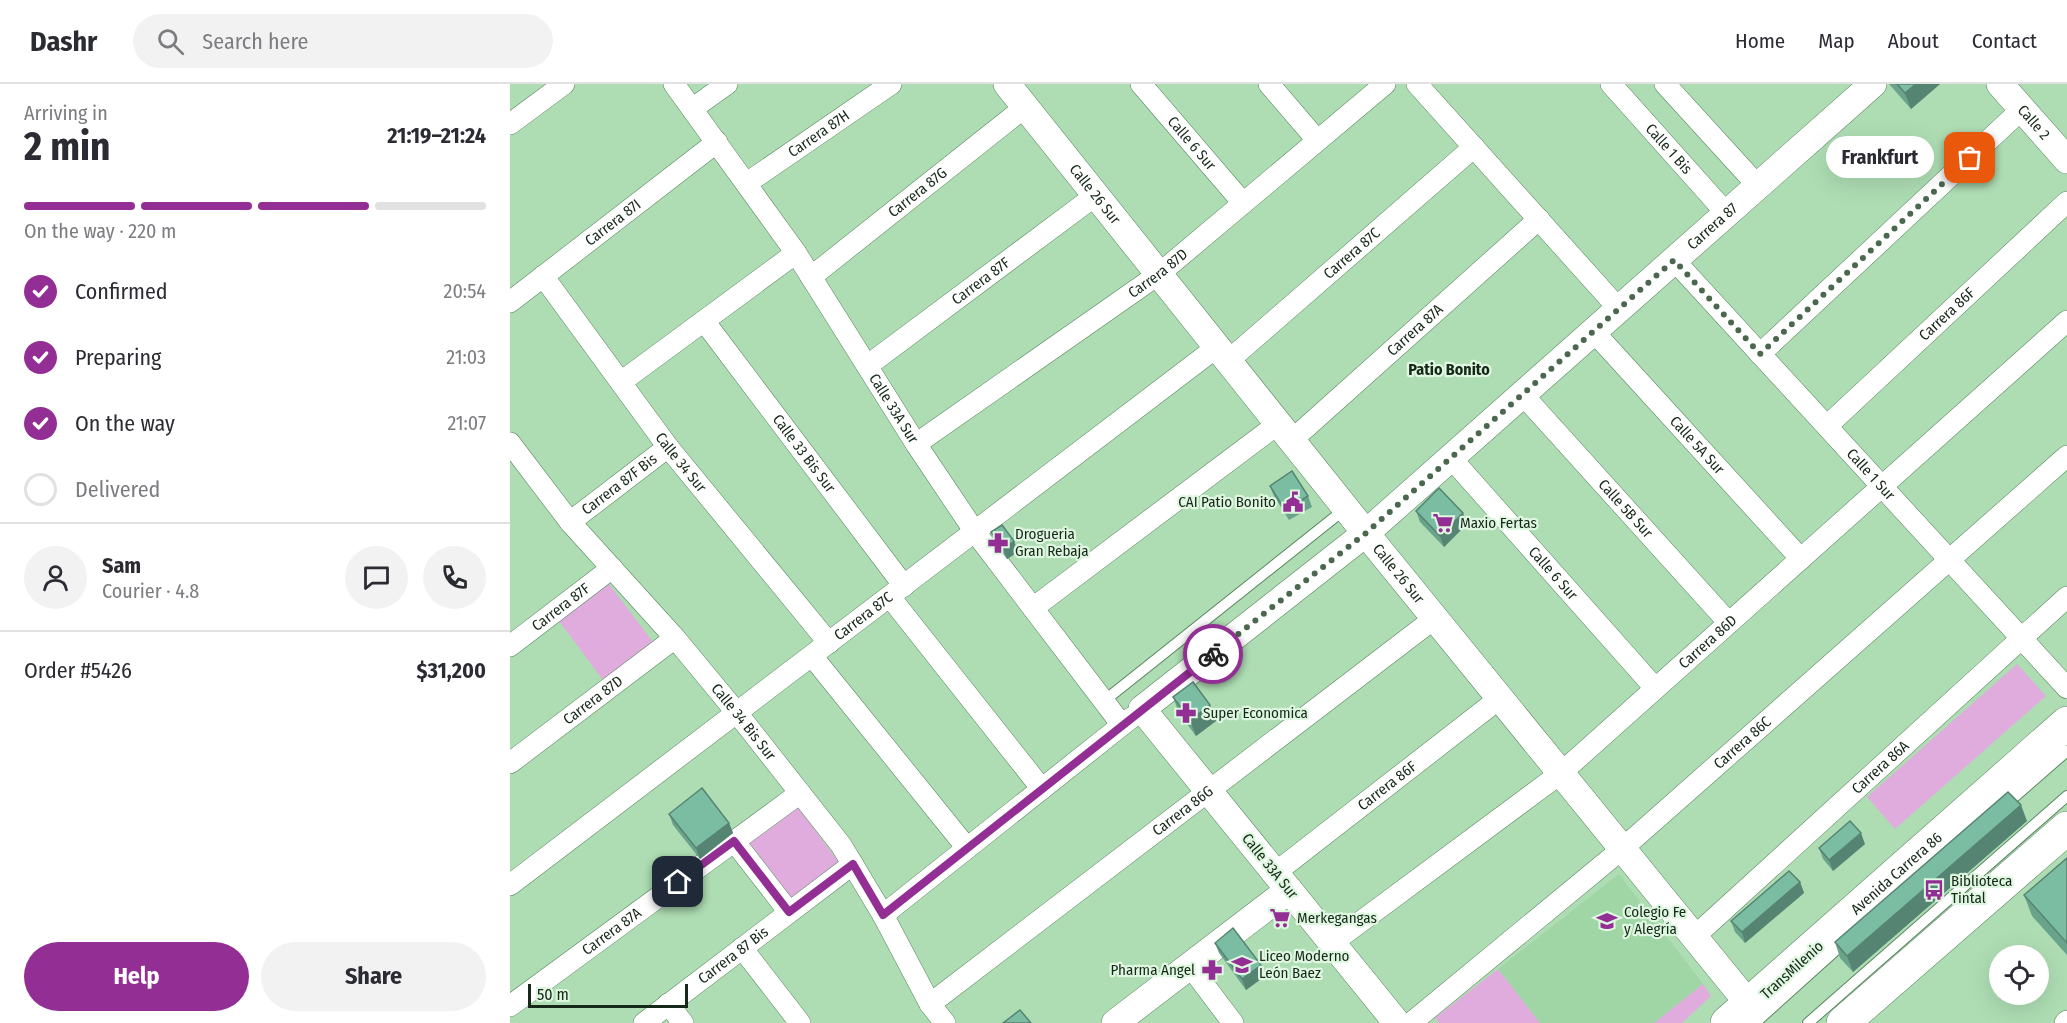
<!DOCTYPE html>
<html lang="en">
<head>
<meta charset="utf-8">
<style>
  body { margin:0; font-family:"Fira Sans Condensed",sans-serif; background:#f2f2f3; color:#2b2b33; height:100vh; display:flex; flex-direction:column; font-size:22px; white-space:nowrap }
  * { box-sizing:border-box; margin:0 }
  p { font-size:20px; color:#7c7c81 }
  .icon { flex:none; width:33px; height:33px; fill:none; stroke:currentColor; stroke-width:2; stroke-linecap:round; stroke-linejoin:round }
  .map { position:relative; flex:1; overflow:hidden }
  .details { display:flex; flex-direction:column; background:#fff; width:510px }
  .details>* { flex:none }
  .tools { position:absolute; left:1479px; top:861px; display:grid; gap:12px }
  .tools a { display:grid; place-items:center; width:60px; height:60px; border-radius:50%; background:#fff; box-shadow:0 6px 24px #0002; font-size:30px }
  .scale { position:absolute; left:18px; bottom:15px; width:160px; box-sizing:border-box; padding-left:6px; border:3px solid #162919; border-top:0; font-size:16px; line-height:21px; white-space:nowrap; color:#162919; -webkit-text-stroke:4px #dff7e1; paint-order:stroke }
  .pin { position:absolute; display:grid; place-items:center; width:51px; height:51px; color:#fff; margin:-26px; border-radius:12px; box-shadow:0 3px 9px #0006 }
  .courier { position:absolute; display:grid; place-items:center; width:60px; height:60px; margin:-30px; border:4px solid #932e94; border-radius:50%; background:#fff; color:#222; box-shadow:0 2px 8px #0007 }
  .bubble { position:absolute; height:42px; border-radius:21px; background:#fff; box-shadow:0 6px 24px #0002; font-size:20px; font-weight:700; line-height:42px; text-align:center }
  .headline em { font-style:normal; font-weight:700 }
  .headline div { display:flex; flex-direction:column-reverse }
  .headline { display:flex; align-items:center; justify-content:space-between; height:102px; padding:0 24px }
  h1 { font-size:39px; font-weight:700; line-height:45px }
  .bar { display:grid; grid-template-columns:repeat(4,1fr); gap:9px 6px; align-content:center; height:72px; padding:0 24px }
  .bar i { height:8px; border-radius:4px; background:#e1e1e2 }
  .bar .current { background:#932e94 }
  .bar p { grid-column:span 4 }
  .line { display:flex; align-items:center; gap:15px; padding:0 24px; border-top:2px solid #e1e1e2 }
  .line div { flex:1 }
  .round { display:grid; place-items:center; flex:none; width:63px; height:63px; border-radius:32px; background:#f2f2f3 }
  ol { padding:0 24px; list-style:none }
  li { display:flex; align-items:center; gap:18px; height:66px }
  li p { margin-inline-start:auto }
  li .icon { padding:6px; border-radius:50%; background:#932e94; color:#fff; stroke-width:4 }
  li:last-child { color:#7c7c81 }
  li i { width:33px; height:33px; border:3px solid #e1e1e2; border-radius:50% }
  .button { display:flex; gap:12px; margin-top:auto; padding:12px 24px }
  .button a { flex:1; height:69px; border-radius:36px; background:#932e94; color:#fff; font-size:24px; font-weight:700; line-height:69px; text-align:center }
  .button a+a { background:#f2f2f3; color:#2b2b33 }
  header { display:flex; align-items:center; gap:36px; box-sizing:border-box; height:84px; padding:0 30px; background:#fff; border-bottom:2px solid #e1e1e2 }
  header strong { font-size:28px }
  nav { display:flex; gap:33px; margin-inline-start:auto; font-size:21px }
  .search { width:420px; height:54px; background:#f2f2f3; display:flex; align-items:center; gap:15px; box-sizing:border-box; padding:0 21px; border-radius:33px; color:#7c7c81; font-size:22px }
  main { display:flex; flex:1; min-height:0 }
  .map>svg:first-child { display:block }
</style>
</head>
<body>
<header>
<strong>Dashr</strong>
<div class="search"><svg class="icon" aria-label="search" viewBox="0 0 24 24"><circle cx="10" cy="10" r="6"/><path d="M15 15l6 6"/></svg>Search here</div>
<nav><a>Home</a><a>Map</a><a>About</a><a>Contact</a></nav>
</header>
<main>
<section class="details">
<div class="headline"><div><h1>2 min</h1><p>Arriving in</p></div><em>21:19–21:24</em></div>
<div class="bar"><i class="current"></i><i class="current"></i><i class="current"></i><i></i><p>On the way · 220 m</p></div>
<ol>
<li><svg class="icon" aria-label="check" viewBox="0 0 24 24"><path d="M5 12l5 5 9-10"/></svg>Confirmed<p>20:54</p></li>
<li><svg class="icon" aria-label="check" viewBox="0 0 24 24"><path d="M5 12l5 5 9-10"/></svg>Preparing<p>21:03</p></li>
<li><svg class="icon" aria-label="check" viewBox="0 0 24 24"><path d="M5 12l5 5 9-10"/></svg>On the way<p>21:07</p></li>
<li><i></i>Delivered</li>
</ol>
<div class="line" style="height:108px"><a class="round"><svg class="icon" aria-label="person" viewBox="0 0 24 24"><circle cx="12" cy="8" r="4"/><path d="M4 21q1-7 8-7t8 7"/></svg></a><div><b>Sam</b><p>Courier · 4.8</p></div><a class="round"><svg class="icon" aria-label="chat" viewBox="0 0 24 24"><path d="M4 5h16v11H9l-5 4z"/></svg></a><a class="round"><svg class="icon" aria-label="phone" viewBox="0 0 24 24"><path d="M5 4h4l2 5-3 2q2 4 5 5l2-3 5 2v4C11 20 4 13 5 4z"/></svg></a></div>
<div class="line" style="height:78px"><div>Order #5426</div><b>$31,200</b></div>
<div class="button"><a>Help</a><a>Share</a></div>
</section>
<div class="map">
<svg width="1557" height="939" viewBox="0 0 1557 939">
  <rect width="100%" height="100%" fill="#aeddb3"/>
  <path fill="#a0d6a6" d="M 1109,790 L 1193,900 L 1144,939 L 1030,939 L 988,885 Z"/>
  <g fill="#e0acde">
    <path d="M 99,500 L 143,558 L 93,596 L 49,537 Z"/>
    <path d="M 1507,580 L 1536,612 L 1385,745 L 1357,713 Z"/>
    <path d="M 287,722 L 331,781 L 282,818 L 237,760 Z"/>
    <path d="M 988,885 L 1030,939 L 929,939 L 925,934 Z"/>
    <path d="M 1193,900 L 1201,912 L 1172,939 L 1144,939 Z"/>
  </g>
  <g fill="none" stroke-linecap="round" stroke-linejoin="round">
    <g stroke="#58855e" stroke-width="12">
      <g id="service">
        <path d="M 594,617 L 835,425"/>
        <path d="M 1494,722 L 1557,667"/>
        <path d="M 1245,939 L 1336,857"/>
        <path d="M 1298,939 L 1557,712"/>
      </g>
    </g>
    <g stroke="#58855e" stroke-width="22">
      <g id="minor">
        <path id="s1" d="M 164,0 L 286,169 L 406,360 L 465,448 L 612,641"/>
        <path id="s2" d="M 631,0 L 733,119"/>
        <path d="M 759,0 L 807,56"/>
        <path d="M 907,0 L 1109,225"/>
        <path id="s3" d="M 1101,0 L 1217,130"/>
        <path d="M 1155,0 L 1248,102"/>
        <path d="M 182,25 L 217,0"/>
        <path d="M 0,40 L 54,0"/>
        <path id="s4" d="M 237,99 L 381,0"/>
        <path id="s5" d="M 1164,176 L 1557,604"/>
        <path id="s6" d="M 33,192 L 158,363 L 319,559"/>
        <path id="s7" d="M 301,193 L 515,23"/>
        <path id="s8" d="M 0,218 L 207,58"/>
        <path id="s9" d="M 194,237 L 394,502"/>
        <path id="s10" d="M 1084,248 L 1291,475"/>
        <path d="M 1250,270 L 1512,25"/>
        <path id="s11" d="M 718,277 L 964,63"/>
        <path id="s12" d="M 357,282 L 586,111"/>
        <path d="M 111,298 L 286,169"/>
        <path id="s13" d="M 1013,311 L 1219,539"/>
        <path id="s14" d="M 1317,342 L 1557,118"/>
        <path id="s15" d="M 782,356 L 1029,135"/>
        <path id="s16" d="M 0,359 L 60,438 L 165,554 L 227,629 L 331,761 L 373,831 L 420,920 L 435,939"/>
        <path id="s17" d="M 406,360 L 649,190 L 875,0"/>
        <path id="s18" d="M 941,374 L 1145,604"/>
        <path id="s19" d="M 60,438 L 158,363"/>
        <path d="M 380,513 L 532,705"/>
        <path d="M 523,524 L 769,339"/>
        <path id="s20" d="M 0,562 L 102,484"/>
        <path d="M 302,572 L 457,764"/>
        <path id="s21" d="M 0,679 L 165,554"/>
        <path d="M 224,757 L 279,828"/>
        <path id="s22" d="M 765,789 L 990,614"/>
        <path id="s23" d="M 0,801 L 707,263"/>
        <path d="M 373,831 L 621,634"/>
        <path id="s24" d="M 1184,853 L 1557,513"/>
        <path id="s25" d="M 822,859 L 1051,689 L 1557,237"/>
        <path d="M 232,864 L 290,939"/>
        <path d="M 680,882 L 723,939"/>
        <path d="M 158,920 L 173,939"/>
        <path id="s26" d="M 420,920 L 925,534"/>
        <path id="s27" d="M 0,922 L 290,709"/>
        <path id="s28" d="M 134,939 L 343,780"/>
        <path id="s29" d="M 901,939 L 1112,765 L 1557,372"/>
        <path d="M 1555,939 L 1557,937"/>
      </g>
    </g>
    <g stroke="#58855e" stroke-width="28">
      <g id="tertiary">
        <path id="s30" d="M 497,0 L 862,457 L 1238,919"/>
        <path id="s31" d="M 1490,0 L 1557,76"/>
        <path d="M 605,939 L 779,806"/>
        <path id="s32" d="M 887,939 L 632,625 L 856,449 L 1363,0"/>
      </g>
    </g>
    <g stroke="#58855e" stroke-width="34">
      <g id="primary">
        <path id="s33" d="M 1217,939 L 1557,639"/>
        <path d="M 1333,939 L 1557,744"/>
      </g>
    </g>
    <use href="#service" stroke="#fff" stroke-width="10"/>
    <use href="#minor" stroke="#fff" stroke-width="21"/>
    <use href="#tertiary" stroke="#fff" stroke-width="27"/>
    <use href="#primary" stroke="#fff" stroke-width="33"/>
  </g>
  <g fill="#6aa38c">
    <path d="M 1379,0 L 1430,0 L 1401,25 Z"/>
    <path d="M 760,402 L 798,412 L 802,423 L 779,436 L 764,412 Z"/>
    <path d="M 906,427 L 957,440 L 934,463 L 910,438 Z"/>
    <path d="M 481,448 L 504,457 L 508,468 L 497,475 L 485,459 Z"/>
    <path d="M 663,613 L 700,621 L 706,637 L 686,652 L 669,629 Z"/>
    <path d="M 159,730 L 219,739 L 223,749 L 190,775 L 163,741 Z"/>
    <path d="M 1517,737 L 1343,888 L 1330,874 L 1325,858 Z"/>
    <path d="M 1355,760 L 1323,787 L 1313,775 L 1309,764 Z"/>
    <path d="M 1557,774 L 1557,871 L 1522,832 L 1514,811 Z"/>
    <path d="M 1290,798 L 1294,809 L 1235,859 L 1225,848 L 1221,837 Z"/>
    <path d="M 705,859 L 755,892 L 736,906 L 709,869 Z"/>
  </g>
  <g fill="#568472">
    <path d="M 1406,0 L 1430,0 L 1401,25 L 1395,9 Z"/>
    <path d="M 953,429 L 957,440 L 934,463 L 930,452 Z"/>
    <path d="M 504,457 L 508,468 L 497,475 L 493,465 Z"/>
    <path d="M 700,621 L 706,637 L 686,652 L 680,636 Z"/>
    <path d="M 1511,721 L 1517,737 L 1343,888 L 1337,872 Z"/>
    <path d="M 219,739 L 223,749 L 190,775 L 186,764 Z"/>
    <path d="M 1351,749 L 1355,760 L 1323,787 L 1319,776 Z"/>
    <path d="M 1290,798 L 1294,809 L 1235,859 L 1232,848 Z"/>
    <path d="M 751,881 L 755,892 L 736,906 L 732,895 Z"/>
  </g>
  <g fill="#7bbda3" stroke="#568472" stroke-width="1.5">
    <path d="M 1387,0 L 1406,0 L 1395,9 Z"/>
    <path d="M 782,387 L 798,412 L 775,426 L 760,402 Z"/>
    <path d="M 929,404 L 953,429 L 930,452 L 906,427 Z"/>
    <path d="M 492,441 L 504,457 L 493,465 L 481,448 Z"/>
    <path d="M 683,598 L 700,621 L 680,636 L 663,613 Z"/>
    <path d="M 192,704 L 219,739 L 186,764 L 159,730 Z"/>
    <path d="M 1498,708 L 1511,721 L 1337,872 L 1325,858 Z"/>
    <path d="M 1340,737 L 1351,749 L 1319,776 L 1309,764 Z"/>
    <path d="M 1557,774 L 1557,859 L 1514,811 Z"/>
    <path d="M 1279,787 L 1290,798 L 1232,848 L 1221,837 Z"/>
    <path d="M 723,844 L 751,881 L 732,895 L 705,859 Z"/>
    <path d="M 510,926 L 521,939 L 493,939 Z"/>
  </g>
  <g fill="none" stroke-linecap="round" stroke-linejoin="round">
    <path stroke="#4b684f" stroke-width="6" stroke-dasharray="0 10.8" d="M 703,570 L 856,449 L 1164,176 L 1250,270 L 1460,74"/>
    <path stroke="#932e94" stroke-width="8" d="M 168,798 L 224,757 L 279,828 L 343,780 L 373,831 L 703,570"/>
  </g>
  <defs>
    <g id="civic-bare" transform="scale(1.62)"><path d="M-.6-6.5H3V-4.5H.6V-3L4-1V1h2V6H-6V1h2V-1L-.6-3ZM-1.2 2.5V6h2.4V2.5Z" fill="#932e94" stroke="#dff7e1" stroke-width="2.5" paint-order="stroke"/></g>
    <g id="supermarket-bare" transform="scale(1.62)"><path d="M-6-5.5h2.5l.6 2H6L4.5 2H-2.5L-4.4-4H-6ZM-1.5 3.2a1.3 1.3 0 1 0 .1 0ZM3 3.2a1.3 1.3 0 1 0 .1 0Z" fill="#932e94" stroke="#dff7e1" stroke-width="2.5" paint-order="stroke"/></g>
    <g id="pharmacy-bare" transform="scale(1.62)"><path d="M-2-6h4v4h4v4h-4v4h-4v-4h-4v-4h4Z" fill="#932e94" stroke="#dff7e1" stroke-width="2.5" paint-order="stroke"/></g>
    <g id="bus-bare" transform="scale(1.62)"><path d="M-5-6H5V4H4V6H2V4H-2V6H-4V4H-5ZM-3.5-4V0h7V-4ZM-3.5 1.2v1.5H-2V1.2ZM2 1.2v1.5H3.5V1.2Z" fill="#932e94" stroke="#dff7e1" stroke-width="2.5" paint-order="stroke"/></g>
    <g id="school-bare" transform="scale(1.62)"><path d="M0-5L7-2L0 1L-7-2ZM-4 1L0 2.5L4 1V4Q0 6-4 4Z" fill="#932e94" stroke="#dff7e1" stroke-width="2.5" paint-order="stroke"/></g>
  </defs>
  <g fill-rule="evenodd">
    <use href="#civic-bare" x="783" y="418"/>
    <use href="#supermarket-bare" x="933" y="439"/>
    <use href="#pharmacy-bare" x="488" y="459"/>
    <use href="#pharmacy-bare" x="676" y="629"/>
    <use href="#bus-bare" x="1424" y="806"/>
    <use href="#supermarket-bare" x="770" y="834"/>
    <use href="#school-bare" x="1097" y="837"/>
    <use href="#school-bare" x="732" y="881"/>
    <use href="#pharmacy-bare" x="702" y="886"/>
  </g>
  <g text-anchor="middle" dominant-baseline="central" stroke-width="4.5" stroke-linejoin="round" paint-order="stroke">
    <g font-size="15" fill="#162919" stroke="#dff7e1">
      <text stroke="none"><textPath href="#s31" startOffset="51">Calle 2</textPath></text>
      <text stroke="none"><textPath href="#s4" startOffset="87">Carrera 87H</textPath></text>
      <text stroke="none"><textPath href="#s2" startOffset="78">Calle 6 Sur</textPath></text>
      <text stroke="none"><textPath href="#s3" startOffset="87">Calle 1 Bis</textPath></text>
      <text stroke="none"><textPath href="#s7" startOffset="136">Carrera 87G</textPath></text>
      <text stroke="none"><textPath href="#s30" startOffset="141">Calle 26 Sur</textPath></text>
      <text stroke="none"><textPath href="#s8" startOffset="130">Carrera 87I</textPath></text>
      <text stroke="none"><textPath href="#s32" startOffset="1152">Carrera 87</textPath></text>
      <text stroke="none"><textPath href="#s11" startOffset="164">Carrera 87C</textPath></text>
      <text stroke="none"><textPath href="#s17" startOffset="296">Carrera 87D</textPath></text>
      <text stroke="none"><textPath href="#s12" startOffset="142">Carrera 87F</textPath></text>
      <text stroke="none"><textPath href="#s14" startOffset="164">Carrera 86F</textPath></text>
      <text stroke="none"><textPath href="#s15" startOffset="165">Carrera 87A</textPath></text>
      <text stroke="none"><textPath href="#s1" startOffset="392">Calle 33A Sur</textPath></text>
      <text stroke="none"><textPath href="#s10" startOffset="153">Calle 5A Sur</textPath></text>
      <text stroke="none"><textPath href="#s9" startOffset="166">Calle 33 Bis Sur</textPath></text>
      <text stroke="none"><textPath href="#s6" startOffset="232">Calle 34 Sur</textPath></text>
      <text stroke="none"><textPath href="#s5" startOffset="291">Calle 1 Sur</textPath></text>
      <text stroke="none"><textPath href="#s19" startOffset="62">Carrera 87F Bis</textPath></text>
      <text stroke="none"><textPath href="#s13" startOffset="153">Calle 5B Sur</textPath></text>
      <text stroke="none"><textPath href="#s30" startOffset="627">Calle 26 Sur</textPath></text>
      <text stroke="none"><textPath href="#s18" startOffset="154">Calle 6 Sur</textPath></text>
      <text stroke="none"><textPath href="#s20" startOffset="64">Carrera 87F</textPath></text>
      <text stroke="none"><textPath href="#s23" startOffset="444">Carrera 87C</textPath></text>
      <text stroke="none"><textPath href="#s25" startOffset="482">Carrera 86D</textPath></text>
      <text stroke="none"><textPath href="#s21" startOffset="104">Carrera 87D</textPath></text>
      <text stroke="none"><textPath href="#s16" startOffset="364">Calle 34 Bis Sur</textPath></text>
      <text stroke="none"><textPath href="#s29" startOffset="434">Carrera 86C</textPath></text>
      <text stroke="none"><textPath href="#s24" startOffset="252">Carrera 86A</textPath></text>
      <text stroke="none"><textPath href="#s22" startOffset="142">Carrera 86F</textPath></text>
      <text stroke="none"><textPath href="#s26" startOffset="318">Carrera 86G</textPath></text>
      <text transform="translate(760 782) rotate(51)">Calle 33A Sur</text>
      <text stroke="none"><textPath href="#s33" startOffset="226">Avenida Carrera 86</textPath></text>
      <text stroke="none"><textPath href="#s27" startOffset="126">Carrera 87A</textPath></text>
      <text stroke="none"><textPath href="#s28" startOffset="112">Carrera 87 Bis</textPath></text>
      <text transform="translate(1282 886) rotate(-42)">TransMilenio</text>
    </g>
    <g font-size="15" fill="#162919" stroke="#dff7e1" text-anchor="start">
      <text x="766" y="418" text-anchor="end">CAI Patio Bonito</text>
      <text x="950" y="439">Maxio Fertas</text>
      <text x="505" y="450">Drogueria<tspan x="505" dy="17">Gran Rebaja</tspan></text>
      <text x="693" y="629">Super Economica</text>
      <text x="1441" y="797">Biblioteca<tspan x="1441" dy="17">Tintal</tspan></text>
      <text x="1114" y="828">Colegio Fe<tspan x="1114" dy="17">y Alegría</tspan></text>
      <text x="787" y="834">Merkegangas</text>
      <text x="749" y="872">Liceo Moderno<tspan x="749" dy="17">León Baez</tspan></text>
      <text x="685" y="886" text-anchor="end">Pharma Angel</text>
    </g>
    <g font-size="16" font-weight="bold" fill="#162919" stroke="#dff7e1">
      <text x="939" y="285">Patio Bonito</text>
    </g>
  </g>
</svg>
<div class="tools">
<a><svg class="icon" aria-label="locate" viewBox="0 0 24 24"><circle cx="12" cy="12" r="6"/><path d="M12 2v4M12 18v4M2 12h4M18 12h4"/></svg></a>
</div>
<div class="scale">50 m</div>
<div class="pin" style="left:1460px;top:74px;background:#ea580c"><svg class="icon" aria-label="bag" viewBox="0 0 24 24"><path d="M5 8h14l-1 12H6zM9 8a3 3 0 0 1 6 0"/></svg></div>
<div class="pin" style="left:168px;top:798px;background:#1f2937"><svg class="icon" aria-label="home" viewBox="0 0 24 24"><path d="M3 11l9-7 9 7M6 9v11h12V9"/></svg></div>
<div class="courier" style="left:703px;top:570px"><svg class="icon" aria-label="bike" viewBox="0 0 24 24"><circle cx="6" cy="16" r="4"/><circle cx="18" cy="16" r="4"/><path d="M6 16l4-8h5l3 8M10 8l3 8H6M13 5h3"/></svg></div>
<div class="bubble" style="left:1316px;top:52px;width:108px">Frankfurt</div>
</div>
</main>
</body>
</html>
